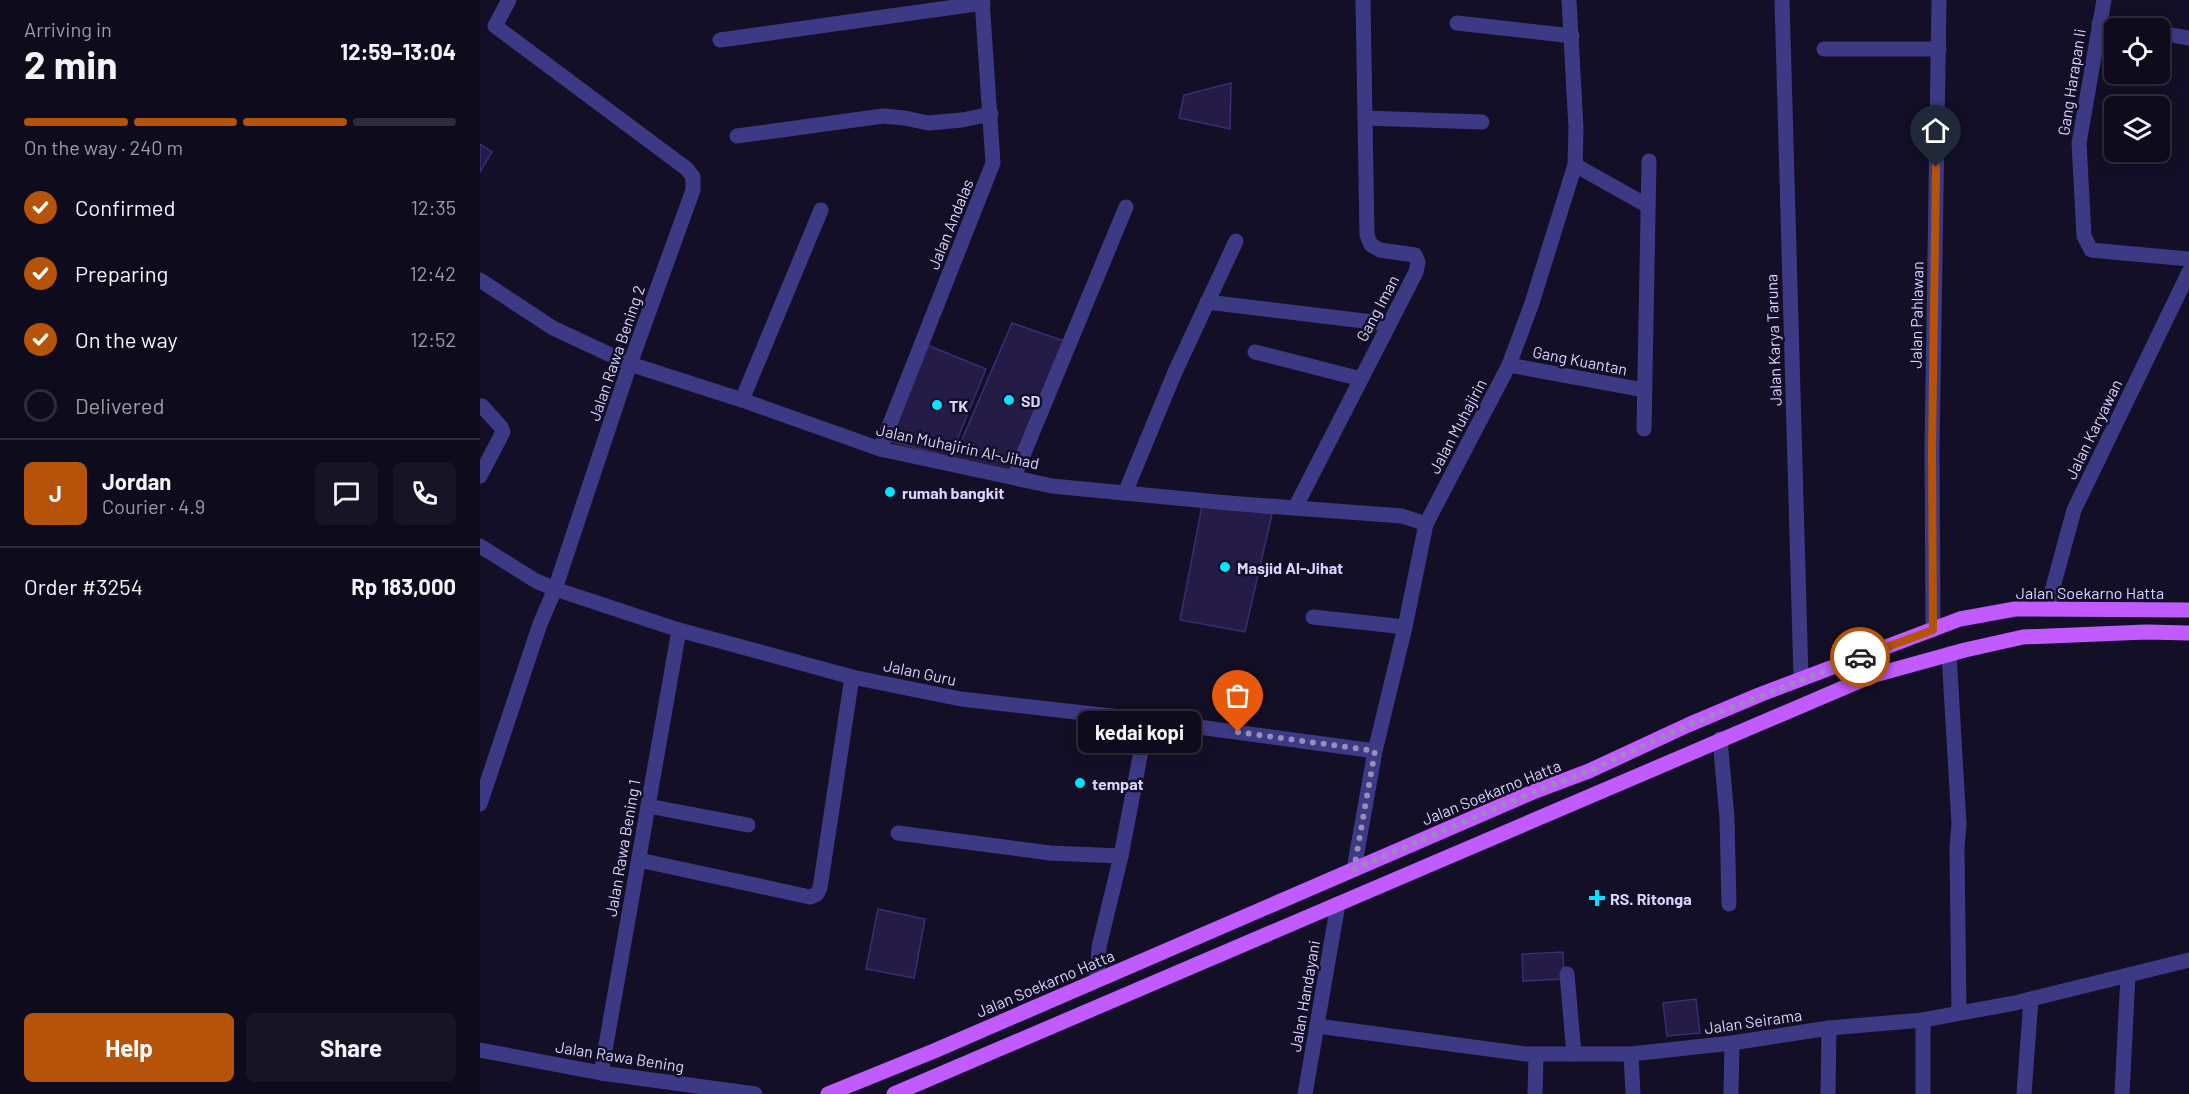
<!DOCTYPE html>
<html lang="en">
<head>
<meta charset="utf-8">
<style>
  body { margin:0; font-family:Barlow,sans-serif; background:#171425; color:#f1f3f6; height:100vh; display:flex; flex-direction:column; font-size:22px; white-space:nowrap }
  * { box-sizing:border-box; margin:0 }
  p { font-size:20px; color:#9b9ba3 }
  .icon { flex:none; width:33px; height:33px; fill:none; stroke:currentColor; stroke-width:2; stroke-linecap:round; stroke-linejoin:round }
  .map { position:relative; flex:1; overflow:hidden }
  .sheet { display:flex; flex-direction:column; background:#0e0b1c; width:480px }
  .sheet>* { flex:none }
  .controls { position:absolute; left:1624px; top:18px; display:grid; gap:12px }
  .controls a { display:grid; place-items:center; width:66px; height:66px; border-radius:9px; background:#0e0b1c; box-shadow:0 3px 15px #0003,0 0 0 2px #2e2b3b; font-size:30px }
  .pin { position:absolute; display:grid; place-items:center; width:51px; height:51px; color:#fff; margin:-62px -26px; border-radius:50% 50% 50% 0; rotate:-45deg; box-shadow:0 0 6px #0007 }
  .pin .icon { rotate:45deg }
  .courier { position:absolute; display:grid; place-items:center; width:60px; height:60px; margin:-30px; border:4px solid #b45309; border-radius:50%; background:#fff; color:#222; box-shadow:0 2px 8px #0007 }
  .bubble { position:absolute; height:42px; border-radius:9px; background:#0e0b1c; box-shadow:0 3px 15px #0003,0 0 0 2px #2e2b3b; font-size:20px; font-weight:700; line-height:42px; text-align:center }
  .summary em { font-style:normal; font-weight:700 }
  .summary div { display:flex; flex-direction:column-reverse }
  .summary { display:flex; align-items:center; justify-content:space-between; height:102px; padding:0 24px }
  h1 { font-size:39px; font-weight:700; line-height:45px }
  .bar { display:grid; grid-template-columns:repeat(4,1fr); gap:9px 6px; align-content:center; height:72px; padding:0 24px }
  .bar i { height:8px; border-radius:4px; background:#2e2b3b }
  .bar .active { background:#b45309 }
  .bar p { grid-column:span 4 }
  .line { display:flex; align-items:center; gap:15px; padding:0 24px; border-top:2px solid #2e2b3b }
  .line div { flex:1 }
  .round { display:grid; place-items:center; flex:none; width:63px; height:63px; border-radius:9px; background:#171425 }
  ol { padding:0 24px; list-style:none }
  li { display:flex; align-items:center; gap:18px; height:66px }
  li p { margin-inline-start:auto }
  li .icon { padding:6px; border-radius:50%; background:#b45309; color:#fff; stroke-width:4 }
  li:last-child { color:#9b9ba3 }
  li i { width:33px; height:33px; border:3px solid #2e2b3b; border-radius:50% }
  .button { display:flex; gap:12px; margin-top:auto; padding:12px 24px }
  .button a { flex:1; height:69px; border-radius:9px; background:#b45309; color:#fff; font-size:24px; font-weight:700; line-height:69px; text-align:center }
  .button a+a { background:#171425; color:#f1f3f6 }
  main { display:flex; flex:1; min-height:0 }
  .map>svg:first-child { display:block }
</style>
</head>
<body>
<main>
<section class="sheet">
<div class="summary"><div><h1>2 min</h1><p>Arriving in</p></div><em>12:59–13:04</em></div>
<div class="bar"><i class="active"></i><i class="active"></i><i class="active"></i><i></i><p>On the way · 240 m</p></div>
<ol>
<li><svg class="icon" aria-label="check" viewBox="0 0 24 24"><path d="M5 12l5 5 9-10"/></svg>Confirmed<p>12:35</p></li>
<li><svg class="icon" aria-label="check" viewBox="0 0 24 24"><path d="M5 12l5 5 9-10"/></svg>Preparing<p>12:42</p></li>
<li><svg class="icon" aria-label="check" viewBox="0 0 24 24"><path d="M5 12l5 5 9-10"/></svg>On the way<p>12:52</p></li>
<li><i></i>Delivered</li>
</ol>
<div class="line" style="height:108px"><b class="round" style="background:#b45309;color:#fff">J</b><div><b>Jordan</b><p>Courier · 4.9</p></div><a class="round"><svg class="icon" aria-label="chat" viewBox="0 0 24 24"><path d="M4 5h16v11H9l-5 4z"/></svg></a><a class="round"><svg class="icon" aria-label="phone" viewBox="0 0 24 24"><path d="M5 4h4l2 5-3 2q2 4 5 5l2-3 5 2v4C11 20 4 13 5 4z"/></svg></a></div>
<div class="line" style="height:78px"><div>Order #3254</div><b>Rp 183,000</b></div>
<div class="button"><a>Help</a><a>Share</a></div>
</section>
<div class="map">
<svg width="1709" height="1094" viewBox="0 0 1709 1094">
  <rect width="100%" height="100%" fill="#130f26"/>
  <g fill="#241b47" stroke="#3b2d73" stroke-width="1.5">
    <path d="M 751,83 L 750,129 L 699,118 L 704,95 Z"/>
    <path d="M 0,144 L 12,152 L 0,172 Z"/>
    <path d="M 532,323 L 584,341 L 530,471 L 474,458 Z"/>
    <path d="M 447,345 L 506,369 L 470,457 L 409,441 Z"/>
    <path d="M 722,506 L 792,514 L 765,632 L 700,620 Z"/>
    <path d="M 398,909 L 445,919 L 434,978 L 386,969 Z"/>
    <path d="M 1083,952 L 1084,979 L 1043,981 L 1042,954 Z"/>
    <path d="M 1216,999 L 1220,1033 L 1187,1036 L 1183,1003 Z"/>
  </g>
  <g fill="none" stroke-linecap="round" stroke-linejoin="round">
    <g stroke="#3d3a85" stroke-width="15">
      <path d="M 1302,0 L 1321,678"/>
      <path d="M 1624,0 L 1599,143 L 1604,236 L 1611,250 L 1709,259"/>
      <path d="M 977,23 L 1092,36"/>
      <path d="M 1619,24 L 1650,28"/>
      <path d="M 1680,33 L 1709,38"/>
      <path d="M 240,40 L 503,3"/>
      <path d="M 1344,49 L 1459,49"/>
      <path d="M 885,118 L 1002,122"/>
      <path d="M 257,136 L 403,116 L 425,118 L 448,123 L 482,120 L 511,114"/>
      <path d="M 1095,165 L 1168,206"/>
      <path d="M 0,280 L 73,328 L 150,364 L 262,400 L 400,449 L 572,486 L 748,503 L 922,516 L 946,524"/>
      <path d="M 727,302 L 909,324"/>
      <path d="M 775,352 L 881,379"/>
      <path d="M 1029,365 L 1164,390"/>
      <path d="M 262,400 L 341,210"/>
      <path d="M 1164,429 L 1169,161"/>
      <path d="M 400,449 L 513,163 L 502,0"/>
      <path d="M 0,476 L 23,432 L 21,427 L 2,406"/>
      <path d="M 534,477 L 646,207"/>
      <path d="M 645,493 L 695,372 L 756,241"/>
      <path d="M 815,508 L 936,272 L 938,262 L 935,255 L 900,250 L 891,245 L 887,235 L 883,0"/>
      <path d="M 0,546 L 56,581 L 75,589 L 199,630 L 372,677 L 481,699 L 667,720 L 895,751"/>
      <path d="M 1567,609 L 1594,510 L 1709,272"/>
      <path d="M 833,617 L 925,627"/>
      <path d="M 1453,630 L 1452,449 L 1459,0"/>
      <path d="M 1469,654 L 1479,824 L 1477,848 L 1479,1013"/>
      <path d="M 1240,739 L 1247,818 L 1249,904"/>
      <path d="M 0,804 L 60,624 L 75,589 L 150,364 L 213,190 L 213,177 L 207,169 L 15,26 L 29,0"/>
      <path d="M 168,806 L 268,825"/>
      <path d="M 418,833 L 570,853 L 641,856"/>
      <path d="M 159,860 L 330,897 L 337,894 L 340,888 L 372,677"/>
      <path d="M 874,869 L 895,751 L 925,627 L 946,524 L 1029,365 L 1052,303 L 1095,165 L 1096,128 L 1089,0"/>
      <path d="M 1087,974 L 1094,1054"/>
      <path d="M 617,980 L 619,947 L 641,856 L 667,720"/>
      <path d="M 837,1026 L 1046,1054 L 1151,1054 L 1252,1043 L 1349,1028 L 1443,1020 L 1535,1003 L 1709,960"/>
      <path d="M 0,1050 L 121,1073 L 275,1094"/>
      <path d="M 1151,1054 L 1153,1094"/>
      <path d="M 121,1073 L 199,630"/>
      <path d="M 1055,1094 L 1056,1054"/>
      <path d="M 1251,1094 L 1252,1043"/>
      <path d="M 1348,1094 L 1349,1028"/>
      <path d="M 1443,1094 L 1443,1020"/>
      <path d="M 1544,1094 L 1551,999"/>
      <path d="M 1642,1094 L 1648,975"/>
    </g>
    <path stroke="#3d3a85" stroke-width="15" d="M 825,1094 L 858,904"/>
    <g stroke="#c25bff" stroke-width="15">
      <path d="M 348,1094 L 454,1051 L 1053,792 L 1109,771 L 1208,725 L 1279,695 L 1480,619 L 1535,609 L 1709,610"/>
      <path d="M 414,1094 L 1391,676 L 1485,650 L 1543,637 L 1666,632 L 1709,633"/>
    </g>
  </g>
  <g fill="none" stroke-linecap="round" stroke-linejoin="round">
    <path stroke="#948fb3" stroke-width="6" stroke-dasharray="0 10.8" d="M 758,732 L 895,751 L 874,869 L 1053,792 L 1109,771 L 1208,725 L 1380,657"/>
    <path stroke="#b45309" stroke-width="8" d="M 1380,657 L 1453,630 L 1452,449 L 1456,167"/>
  </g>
  <g fill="#00e5ff" stroke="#130f26" stroke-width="2">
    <circle cx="529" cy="400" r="6"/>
    <circle cx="457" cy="405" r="6"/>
    <circle cx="410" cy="492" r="6"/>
    <circle cx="745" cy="567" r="6"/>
    <circle cx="600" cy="783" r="6"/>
    <path d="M1114 889h6v6h6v6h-6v6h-6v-6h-6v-6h6z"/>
  </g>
  <g text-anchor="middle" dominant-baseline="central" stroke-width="5" stroke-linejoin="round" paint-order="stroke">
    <g font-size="16" fill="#d9d4ff" stroke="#130f26">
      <text transform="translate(1591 82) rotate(-81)">Gang Harapan Ii</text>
      <text transform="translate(470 224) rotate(-68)">Jalan Andalas</text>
      <text transform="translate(897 308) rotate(-62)">Gang Iman</text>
      <text transform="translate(1436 315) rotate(-89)">Jalan Pahlawan</text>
      <text transform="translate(1293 340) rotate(-92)">Jalan Karya Taruna</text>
      <text transform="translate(136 353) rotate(-71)">Jalan Rawa Bening 2</text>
      <text transform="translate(1100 360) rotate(11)">Gang Kuantan</text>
      <text transform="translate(977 426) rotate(-62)">Jalan Muhajirin</text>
      <text transform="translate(1613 429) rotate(-64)">Jalan Karyawan</text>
      <text transform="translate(478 446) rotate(12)">Jalan Muhajirin Al-Jihad</text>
      <text x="1610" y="592">Jalan Soekarno Hatta</text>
      <text transform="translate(440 672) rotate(12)">Jalan Guru</text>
      <text transform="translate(1011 792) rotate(-22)">Jalan Soekarno Hatta</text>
      <text transform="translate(142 848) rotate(-80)">Jalan Rawa Bening 1</text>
      <text transform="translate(565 983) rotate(-23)">Jalan Soekarno Hatta</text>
      <text transform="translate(824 996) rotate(-80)">Jalan Handayani</text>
      <text transform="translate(1273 1021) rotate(-8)">Jalan Seirama</text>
      <text transform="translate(140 1056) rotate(9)">Jalan Rawa Bening</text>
    </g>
    <g font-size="16" font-weight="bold" fill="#d9d4ff" stroke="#130f26" text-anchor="start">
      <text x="541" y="400">SD</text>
      <text x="469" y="405">TK</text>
      <text x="422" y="492">rumah bangkit</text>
      <text x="757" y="567">Masjid Al-Jihat</text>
      <text x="612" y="783">tempat</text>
      <text x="1130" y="898">RS. Ritonga</text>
    </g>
  </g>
</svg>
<div class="controls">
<a><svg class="icon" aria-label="locate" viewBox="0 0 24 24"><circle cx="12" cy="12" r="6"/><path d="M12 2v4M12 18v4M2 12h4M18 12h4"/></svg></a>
<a><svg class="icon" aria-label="layers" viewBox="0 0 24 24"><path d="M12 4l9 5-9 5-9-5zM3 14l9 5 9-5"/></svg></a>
</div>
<div class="pin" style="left:758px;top:732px;background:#ea580c"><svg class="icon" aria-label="bag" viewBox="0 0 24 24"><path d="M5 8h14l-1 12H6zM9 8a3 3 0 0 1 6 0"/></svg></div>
<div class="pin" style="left:1456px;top:167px;background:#1f2937"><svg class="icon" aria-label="home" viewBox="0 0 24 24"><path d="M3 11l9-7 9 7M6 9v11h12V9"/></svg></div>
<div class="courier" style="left:1380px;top:657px"><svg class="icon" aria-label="car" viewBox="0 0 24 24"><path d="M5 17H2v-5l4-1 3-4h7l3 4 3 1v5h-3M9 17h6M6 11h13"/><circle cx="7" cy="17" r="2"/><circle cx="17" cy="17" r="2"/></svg></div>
<div class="bubble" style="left:598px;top:711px;width:123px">kedai kopi</div>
</div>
</main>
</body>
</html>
